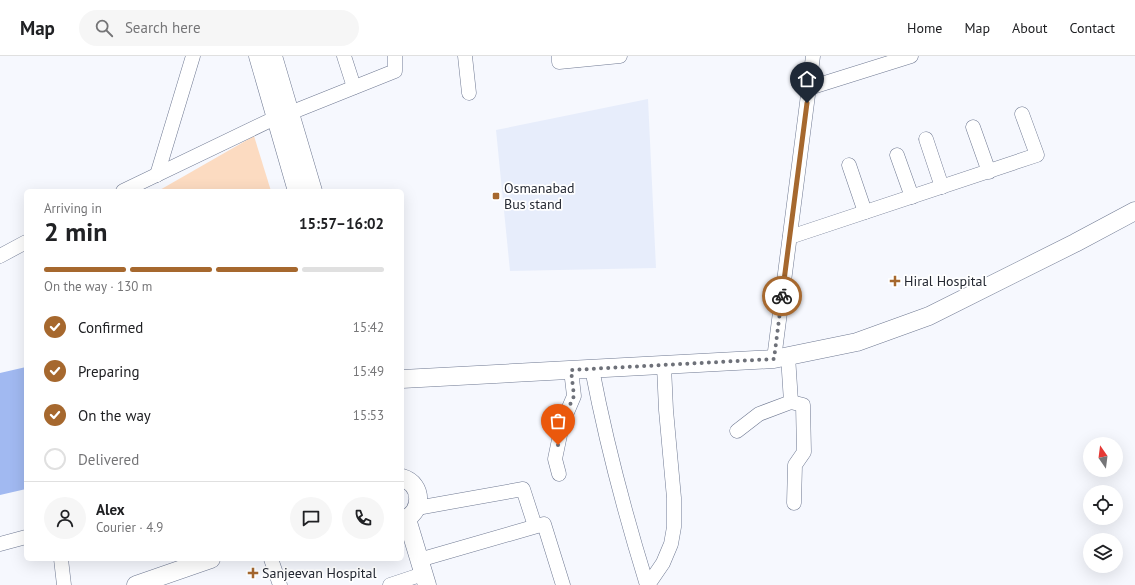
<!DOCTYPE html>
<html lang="en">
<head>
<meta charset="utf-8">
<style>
  body { margin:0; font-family:"PT Sans",sans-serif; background:#f6f6f6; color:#202124; height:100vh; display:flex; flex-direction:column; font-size:15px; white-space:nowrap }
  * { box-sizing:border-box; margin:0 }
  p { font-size:13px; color:#757577 }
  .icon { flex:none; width:22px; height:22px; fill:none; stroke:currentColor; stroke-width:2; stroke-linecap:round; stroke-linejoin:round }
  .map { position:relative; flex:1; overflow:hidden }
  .sheet { position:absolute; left:24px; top:133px; width:380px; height:372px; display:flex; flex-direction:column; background:#fff; border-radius:6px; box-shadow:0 4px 16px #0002 }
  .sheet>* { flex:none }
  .needle { width:26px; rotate:346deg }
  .buttons { position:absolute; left:1083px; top:381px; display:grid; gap:8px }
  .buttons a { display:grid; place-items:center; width:40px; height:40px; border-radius:50%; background:#fff; box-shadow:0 4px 16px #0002; font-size:20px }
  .pin { position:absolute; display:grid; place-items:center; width:34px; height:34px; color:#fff; margin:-41px -17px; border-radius:50% 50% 50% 0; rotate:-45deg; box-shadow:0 0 4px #0007 }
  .pin .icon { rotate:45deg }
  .courier { position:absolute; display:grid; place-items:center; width:40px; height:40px; margin:-20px; border:3px solid #a6682e; border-radius:50%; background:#fff; color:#222; box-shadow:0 1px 5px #0007 }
  .head em { font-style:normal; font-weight:600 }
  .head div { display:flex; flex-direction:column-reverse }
  .head { display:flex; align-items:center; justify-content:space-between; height:68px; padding:0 20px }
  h1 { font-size:26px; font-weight:600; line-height:30px }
  .bar { display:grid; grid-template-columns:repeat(4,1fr); gap:6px 4px; align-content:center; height:48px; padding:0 20px }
  .bar i { height:5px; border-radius:3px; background:#e0e0e0 }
  .bar .selected { background:#a6682e }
  .bar p { grid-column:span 4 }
  .line { display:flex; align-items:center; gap:10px; padding:0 20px; border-top:1px solid #e0e0e0 }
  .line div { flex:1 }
  .round { display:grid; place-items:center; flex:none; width:42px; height:42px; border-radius:21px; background:#f6f6f6 }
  ol { padding:0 20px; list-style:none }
  li { display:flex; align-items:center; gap:12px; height:44px }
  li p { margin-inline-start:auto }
  li .icon { padding:4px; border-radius:50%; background:#a6682e; color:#fff; stroke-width:4 }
  li:last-child { color:#757577 }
  li i { width:22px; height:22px; border:2px solid #e0e0e0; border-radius:50% }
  header { display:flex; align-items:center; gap:24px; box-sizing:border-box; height:56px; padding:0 20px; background:#fff; border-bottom:1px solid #e0e0e0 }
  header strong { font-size:19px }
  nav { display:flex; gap:22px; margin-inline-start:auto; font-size:14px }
  .search { width:280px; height:36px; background:#f6f6f6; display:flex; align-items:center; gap:10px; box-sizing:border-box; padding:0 14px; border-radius:22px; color:#757577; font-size:15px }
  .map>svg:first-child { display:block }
</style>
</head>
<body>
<header>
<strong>Map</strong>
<div class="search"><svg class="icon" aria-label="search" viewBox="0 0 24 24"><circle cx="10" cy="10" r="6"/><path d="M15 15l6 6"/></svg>Search here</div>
<nav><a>Home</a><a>Map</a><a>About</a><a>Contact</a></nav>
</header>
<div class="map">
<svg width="1135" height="529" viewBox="0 0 1135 529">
  <rect width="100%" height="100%" fill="#f6f8fe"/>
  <path fill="#e7edfb" d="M 648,43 L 656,212 L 510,215 L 496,74 Z"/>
  <path fill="#fcdbc1" d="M 254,80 L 271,135 L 158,135 Z"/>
  <path fill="#a1b9f1" d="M 26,311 L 26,433 L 0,439 L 0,317 Z"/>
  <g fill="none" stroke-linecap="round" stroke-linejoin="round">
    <g stroke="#6f7992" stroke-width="15">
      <g id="minor">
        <path d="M 344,0 L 354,31"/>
        <path d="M 465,0 L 469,37"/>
        <path d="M 559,0 L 559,6 L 620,0"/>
        <path d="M 809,32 L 911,0"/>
        <path d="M 290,57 L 395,15 L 395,0"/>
        <path d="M 973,71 L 989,116"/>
        <path d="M 926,83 L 942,131"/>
        <path d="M 897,99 L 912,141"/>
        <path d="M 849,109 L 865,156"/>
        <path d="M 157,119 L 193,0"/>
        <path d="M 123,135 L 275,62"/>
        <path d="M 790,181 L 1037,99 L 1022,58"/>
        <path d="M 0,200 L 26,186"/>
        <path d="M 774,303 L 813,0"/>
        <path d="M 592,313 C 606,386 625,458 647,529"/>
        <path d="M 791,346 L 803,349 L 804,396 L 795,409 L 794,447"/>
        <path d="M 737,375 L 759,358 L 791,346 L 788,300"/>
        <path d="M 559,418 L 555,403 L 561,374 L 565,361 L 574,340 L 571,314"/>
        <path d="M 417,452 L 523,433 L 535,470"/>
        <path d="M 0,488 L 26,481"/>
        <path d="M 61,503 L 64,529"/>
        <path d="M 271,503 L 280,529"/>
        <path d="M 419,504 L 544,468 L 563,529"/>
        <path d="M 390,529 L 423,518"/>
        <path d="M 648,529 L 663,507 L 671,488 L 674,471 L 674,442 L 666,354 L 664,310"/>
      </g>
    </g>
    <g stroke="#6f7992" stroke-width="19">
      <g id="major">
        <path d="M 258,0 L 297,135"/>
        <path d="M 273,0 L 313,135"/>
        <path d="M 402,323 L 774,303 L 857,286 L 929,260 L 1075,187 L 1135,155"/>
        <path d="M 402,422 C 424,428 423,458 402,464"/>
        <path d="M 407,463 L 427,529"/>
        <path d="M 136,529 L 211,503"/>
      </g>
    </g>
    <use href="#minor" stroke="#fff" stroke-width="14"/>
    <use href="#major" stroke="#fff" stroke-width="18"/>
  </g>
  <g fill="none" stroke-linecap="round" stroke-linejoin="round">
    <path stroke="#6e7179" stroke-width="4" stroke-dasharray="0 7.2" d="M 558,389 L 565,360 L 574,340 L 571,314 L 774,303 L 782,240"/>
    <path stroke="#a6682e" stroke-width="5" d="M 782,240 L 807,47"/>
  </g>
  <g fill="#a6682e" stroke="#fff" stroke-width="1.5">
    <rect x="492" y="136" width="8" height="8" rx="2"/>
    <path d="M893 219h4v4h4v4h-4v4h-4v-4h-4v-4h4z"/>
    <path d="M251 511h4v4h4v4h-4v4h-4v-4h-4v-4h4z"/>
  </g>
  <g text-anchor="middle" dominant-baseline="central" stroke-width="3.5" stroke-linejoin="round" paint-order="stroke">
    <g font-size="14" fill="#242832" stroke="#fff" text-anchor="start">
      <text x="504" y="132">Osmanabad<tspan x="504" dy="16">Bus stand</tspan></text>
      <text x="904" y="225">Hiral Hospital</text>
      <text x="262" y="517">Sanjeevan Hospital</text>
    </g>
  </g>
</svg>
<div class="buttons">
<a><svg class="needle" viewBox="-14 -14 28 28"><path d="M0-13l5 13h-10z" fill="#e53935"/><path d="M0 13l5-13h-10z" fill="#757577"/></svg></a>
<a><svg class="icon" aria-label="locate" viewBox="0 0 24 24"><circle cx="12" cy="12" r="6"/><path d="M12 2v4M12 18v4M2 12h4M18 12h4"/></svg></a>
<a><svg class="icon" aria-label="layers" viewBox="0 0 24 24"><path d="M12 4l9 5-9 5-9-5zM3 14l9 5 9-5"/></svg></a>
</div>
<div class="pin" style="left:558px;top:389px;background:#ea580c"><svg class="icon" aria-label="bag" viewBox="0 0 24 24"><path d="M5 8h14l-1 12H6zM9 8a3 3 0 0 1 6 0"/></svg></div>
<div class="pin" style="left:807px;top:47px;background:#1f2937"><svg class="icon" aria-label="home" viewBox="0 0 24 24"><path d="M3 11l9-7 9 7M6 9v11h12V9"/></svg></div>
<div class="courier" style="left:782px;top:240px"><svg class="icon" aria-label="bike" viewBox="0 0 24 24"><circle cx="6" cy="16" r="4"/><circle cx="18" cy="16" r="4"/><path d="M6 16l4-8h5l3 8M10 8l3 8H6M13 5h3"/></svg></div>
<section class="sheet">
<div class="head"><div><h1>2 min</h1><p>Arriving in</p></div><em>15:57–16:02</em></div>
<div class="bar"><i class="selected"></i><i class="selected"></i><i class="selected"></i><i></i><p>On the way · 130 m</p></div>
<ol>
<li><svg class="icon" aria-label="check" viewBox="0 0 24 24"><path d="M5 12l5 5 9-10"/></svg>Confirmed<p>15:42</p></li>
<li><svg class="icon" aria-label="check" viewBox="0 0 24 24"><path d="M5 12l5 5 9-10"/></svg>Preparing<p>15:49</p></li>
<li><svg class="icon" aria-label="check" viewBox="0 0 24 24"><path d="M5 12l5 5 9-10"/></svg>On the way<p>15:53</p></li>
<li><i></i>Delivered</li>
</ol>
<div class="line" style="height:72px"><a class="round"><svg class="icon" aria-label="person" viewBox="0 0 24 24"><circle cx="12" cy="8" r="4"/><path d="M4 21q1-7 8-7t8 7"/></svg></a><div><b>Alex</b><p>Courier · 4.9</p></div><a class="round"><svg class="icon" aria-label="chat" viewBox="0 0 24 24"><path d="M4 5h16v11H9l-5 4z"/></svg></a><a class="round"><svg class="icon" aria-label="phone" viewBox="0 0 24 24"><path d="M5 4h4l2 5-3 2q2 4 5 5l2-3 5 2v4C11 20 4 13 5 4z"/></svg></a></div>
</section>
</div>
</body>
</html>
